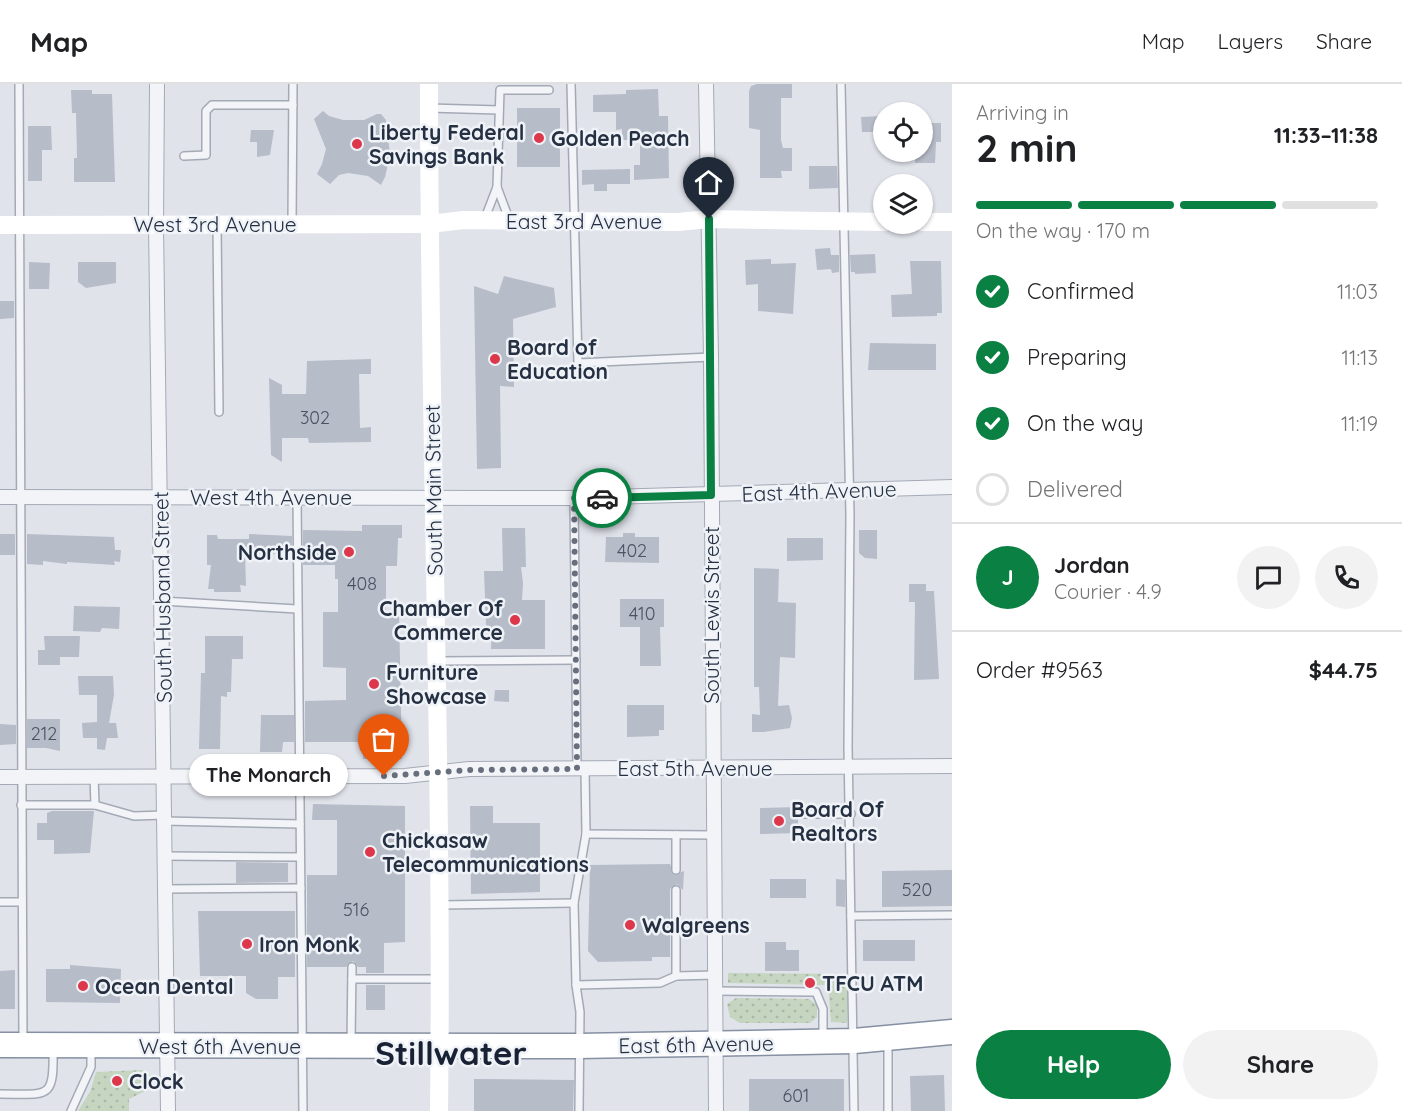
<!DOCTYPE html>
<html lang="en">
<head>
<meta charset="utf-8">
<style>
  body { margin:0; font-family:Quicksand,sans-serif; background:#f2f2f2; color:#202124; height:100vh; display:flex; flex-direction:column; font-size:22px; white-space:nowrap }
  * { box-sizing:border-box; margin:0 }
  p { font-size:20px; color:#757577 }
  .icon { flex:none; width:33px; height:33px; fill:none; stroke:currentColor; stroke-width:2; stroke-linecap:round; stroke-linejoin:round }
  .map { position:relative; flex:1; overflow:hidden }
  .drawer { display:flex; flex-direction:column; background:#fff; width:450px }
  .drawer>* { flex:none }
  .fabs { position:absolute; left:873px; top:18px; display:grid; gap:12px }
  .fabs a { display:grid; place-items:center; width:60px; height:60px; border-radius:50%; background:#fff; box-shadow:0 2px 4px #0004; font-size:30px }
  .pin { position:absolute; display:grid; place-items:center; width:51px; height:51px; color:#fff; margin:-62px -26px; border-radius:50% 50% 50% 0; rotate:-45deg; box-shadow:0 0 6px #0007 }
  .pin .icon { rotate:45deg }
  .courier { position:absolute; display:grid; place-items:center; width:60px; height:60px; margin:-30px; border:4px solid #0b8043; border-radius:50%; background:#fff; color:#222; box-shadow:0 2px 8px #0007 }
  .bubble { position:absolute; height:42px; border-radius:21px; background:#fff; box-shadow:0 2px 4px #0004; font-size:20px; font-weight:700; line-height:42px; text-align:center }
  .summary em { font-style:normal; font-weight:700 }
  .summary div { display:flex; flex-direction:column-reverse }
  .summary { display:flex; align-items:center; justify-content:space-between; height:102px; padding:0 24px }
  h1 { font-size:39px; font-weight:700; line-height:45px }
  .bar { display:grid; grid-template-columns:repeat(4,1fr); gap:9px 6px; align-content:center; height:72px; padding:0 24px }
  .bar i { height:8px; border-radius:4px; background:#e0e0e0 }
  .bar .on { background:#0b8043 }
  .bar p { grid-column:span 4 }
  .line { display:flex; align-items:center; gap:15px; padding:0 24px; border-top:2px solid #e0e0e0 }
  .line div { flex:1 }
  .round { display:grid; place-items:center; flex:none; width:63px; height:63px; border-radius:32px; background:#f2f2f2 }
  ol { padding:0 24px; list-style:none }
  li { display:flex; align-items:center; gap:18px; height:66px }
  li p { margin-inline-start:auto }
  li .icon { padding:6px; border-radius:50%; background:#0b8043; color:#fff; stroke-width:4 }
  li:last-child { color:#757577 }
  li i { width:33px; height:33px; border:3px solid #e0e0e0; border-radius:50% }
  .cta { display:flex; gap:12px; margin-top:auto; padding:12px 24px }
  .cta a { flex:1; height:69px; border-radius:36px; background:#0b8043; color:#fff; font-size:24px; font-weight:700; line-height:69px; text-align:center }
  .cta a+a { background:#f2f2f2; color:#202124 }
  header { display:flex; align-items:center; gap:36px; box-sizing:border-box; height:84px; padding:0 30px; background:#fff; border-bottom:2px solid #e0e0e0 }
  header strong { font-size:28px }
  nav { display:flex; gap:33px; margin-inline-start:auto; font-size:21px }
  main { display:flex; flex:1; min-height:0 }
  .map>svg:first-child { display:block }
</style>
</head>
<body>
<header>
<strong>Map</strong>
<nav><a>Map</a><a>Layers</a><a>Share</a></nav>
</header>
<main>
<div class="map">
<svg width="952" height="1027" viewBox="0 0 952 1027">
  <defs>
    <pattern id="grass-dots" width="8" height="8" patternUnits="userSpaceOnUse" patternTransform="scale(1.5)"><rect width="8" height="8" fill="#c5d5c0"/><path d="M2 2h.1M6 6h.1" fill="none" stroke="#a9b7a6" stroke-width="1.8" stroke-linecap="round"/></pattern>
  </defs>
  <rect width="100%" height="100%" fill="#e0e3ea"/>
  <g fill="url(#grass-dots)">
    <path d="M 728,889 L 848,890 L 847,939 L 831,938 L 829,910 L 825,901 L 728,899 Z"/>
    <path d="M 736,914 L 809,915 L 817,921 L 817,933 L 810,939 L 740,939 L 730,933 L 727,920 Z"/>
    <path d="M 142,986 L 149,990 L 151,1004 L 129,1015 L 129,1027 L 78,1027 L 90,1008 L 96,988 Z"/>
  </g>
  <g fill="#b6bcc8">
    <path d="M 757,0 L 792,0 L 792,14 L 781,14 L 781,56 L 783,64 L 792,64 L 792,87 L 781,87 L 782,94 L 760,94 L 760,46 L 749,44 L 749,7 L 751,2 Z"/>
    <path d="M 658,5 L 659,32 L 668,32 L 669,94 L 634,96 L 634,81 L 640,81 L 640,56 L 622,56 L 622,45 L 616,46 L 616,28 L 593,28 L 593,11 L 626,10 L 626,6 Z"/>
    <path d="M 71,6 L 92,6 L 92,10 L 112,10 L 115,98 L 74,98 L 74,74 L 77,74 L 76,29 L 72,29 Z"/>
    <rect x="517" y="24" width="43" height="59"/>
    <path d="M 323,27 L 329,32 L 343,36 L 364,36 L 377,30 L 381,30 L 386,36 L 390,71 L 385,93 L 381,101 L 368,92 L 348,89 L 339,91 L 330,100 L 317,90 L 322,80 L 326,65 L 314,35 Z"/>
    <path d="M 882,32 L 883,48 L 862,48 L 861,33 Z"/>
    <path d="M 922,39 L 941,39 L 941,58 L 936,58 L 935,79 L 915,79 L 916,68 L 922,68 Z"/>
    <path d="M 28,42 L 51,42 L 52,66 L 42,66 L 42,97 L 28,97 Z"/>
    <path d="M 251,46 L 274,46 L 270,71 L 257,73 L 257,58 L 250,58 Z"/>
    <path d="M 809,82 L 837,82 L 838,104 L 809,105 Z"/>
    <path d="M 630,85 L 630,100 L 607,100 L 607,107 L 594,107 L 594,100 L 582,101 L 582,86 Z"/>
    <path d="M 830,164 L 831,171 L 839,171 L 839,188 L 832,189 L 831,185 L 817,186 L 815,165 Z"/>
    <path d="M 875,170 L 876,189 L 855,190 L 855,188 L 851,188 L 850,171 Z"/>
    <path d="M 771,175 L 771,180 L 796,179 L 793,230 L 758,227 L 758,200 L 746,201 L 745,176 Z"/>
    <path d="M 910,177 L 941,177 L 942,229 L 937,229 L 937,232 L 892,233 L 891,211 L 912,210 Z"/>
    <path d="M 29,178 L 50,179 L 49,205 L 29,205 Z"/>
    <path d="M 78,178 L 116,178 L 116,199 L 86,204 L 78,198 Z"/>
    <path d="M 504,192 L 554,204 L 556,223 L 513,235 L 514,303 L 500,302 L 501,384 L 477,385 L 474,202 L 498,210 Z"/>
    <path d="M 0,217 L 14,217 L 14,234 L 0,235 Z"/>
    <path d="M 870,259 L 936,260 L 936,286 L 868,286 Z"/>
    <path d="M 371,275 L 371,290 L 359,290 L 360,344 L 371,343 L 371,358 L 309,359 L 308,354 L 282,354 L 282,378 L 271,371 L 269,294 L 282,301 L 282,310 L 306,310 L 307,277 Z"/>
    <path d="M 362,441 L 402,441 L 402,454 L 398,454 L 397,482 L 386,482 L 386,527 L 399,527 L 402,675 L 363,675 L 363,658 L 305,658 L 305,617 L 346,616 L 346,584 L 323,583 L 323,528 L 338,528 L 338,495 L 335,495 L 335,481 L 303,481 L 303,446 L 362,447 Z"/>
    <path d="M 502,444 L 525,444 L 526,483 L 521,483 L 523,499 L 522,516 L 545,516 L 545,565 L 491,565 L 492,544 L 486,542 L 484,487 L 503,487 Z"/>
    <path d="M 859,446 L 877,446 L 877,475 L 865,474 L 859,469 Z"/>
    <path d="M 623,449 L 635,449 L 635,453 L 659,453 L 659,479 L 605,478 L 606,453 L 623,453 Z"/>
    <rect x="0" y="450" width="15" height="21"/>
    <path d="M 27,450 L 114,453 L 115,466 L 121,466 L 120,478 L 114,477 L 115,481 L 67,478 L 67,480 L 43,477 L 43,481 L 27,480 Z"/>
    <path d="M 249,450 L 292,452 L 292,470 L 245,469 L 246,502 L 240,501 L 241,508 L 214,508 L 214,505 L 208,505 L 211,481 L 207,481 L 207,451 L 217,451 L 218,455 L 249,455 Z"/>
    <path d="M 787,454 L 823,454 L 823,476 L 787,477 Z"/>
    <path d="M 754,484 L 779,485 L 778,518 L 796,519 L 795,574 L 780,573 L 778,622 L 789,621 L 792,634 L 790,644 L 764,648 L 752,648 L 752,630 L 760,631 L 759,603 L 754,603 Z"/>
    <path d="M 909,500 L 926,500 L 926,507 L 934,507 L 939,595 L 914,596 L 915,518 L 909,518 Z"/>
    <path d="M 620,515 L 664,515 L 664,543 L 660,543 L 661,582 L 640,582 L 640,543 L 620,543 Z"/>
    <path d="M 74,522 L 120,523 L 119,545 L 102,544 L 100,548 L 73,547 Z"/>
    <path d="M 44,552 L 80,552 L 79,573 L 60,573 L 60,581 L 38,581 L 38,566 L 45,566 Z"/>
    <path d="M 205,552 L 243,552 L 243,575 L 232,575 L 231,608 L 227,608 L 227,613 L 221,612 L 220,665 L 199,665 L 201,589 L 205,589 Z"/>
    <path d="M 78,592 L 113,592 L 114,611 L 109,639 L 116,639 L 118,654 L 107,654 L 105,666 L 97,665 L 97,654 L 83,654 L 82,639 L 97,638 L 97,611 L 79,611 Z"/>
    <path d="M 495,606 L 509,606 L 509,618 L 494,617 Z"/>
    <path d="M 627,621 L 664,621 L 664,646 L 659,646 L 659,652 L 627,653 Z"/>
    <path d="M 261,631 L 294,631 L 294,658 L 283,658 L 282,668 L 260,668 Z"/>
    <path d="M 27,635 L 60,635 L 60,667 L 46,664 L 27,664 Z"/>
    <path d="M 0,640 L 16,641 L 16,660 L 0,661 Z"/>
    <path d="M 313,720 L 405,722 L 405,858 L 384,859 L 384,889 L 366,889 L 366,883 L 358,883 L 353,877 L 346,883 L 307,883 L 307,791 L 337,791 L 337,736 L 312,736 Z"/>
    <path d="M 470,722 L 493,722 L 493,739 L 540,739 L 540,808 L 471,810 Z"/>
    <path d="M 798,723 L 798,749 L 760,750 L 760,724 Z"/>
    <path d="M 52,727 L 94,727 L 90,769 L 54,770 L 54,756 L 37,756 L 37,739 L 47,739 L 47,729 Z"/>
    <path d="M 236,778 L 288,779 L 288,798 L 236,799 Z"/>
    <path d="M 670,780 L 674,791 L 684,787 L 683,806 L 677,800 L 670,805 L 670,873 L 652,873 L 652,877 L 598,878 L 588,867 L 590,781 Z"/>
    <path d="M 952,786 L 952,822 L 882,823 L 882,787 Z"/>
    <rect x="770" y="795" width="36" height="19"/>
    <path d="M 836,795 L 845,796 L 845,823 L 836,822 Z"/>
    <path d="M 198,827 L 295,827 L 295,893 L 278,893 L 278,915 L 256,915 L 246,909 L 246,892 L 200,892 Z"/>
    <rect x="863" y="856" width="52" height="21"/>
    <path d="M 765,858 L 786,858 L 786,866 L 799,866 L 799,887 L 765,887 Z"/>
    <path d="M 70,881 L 121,885 L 120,919 L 46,918 L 46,885 L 70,885 Z"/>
    <path d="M 15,886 L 15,925 L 0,925 L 0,887 Z"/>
    <rect x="366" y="901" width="19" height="25"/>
    <path d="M 944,991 L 945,1027 L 911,1027 L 910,992 Z"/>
    <path d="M 474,995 L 574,996 L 573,1027 L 474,1027 Z"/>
    <rect x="749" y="995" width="95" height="32"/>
  </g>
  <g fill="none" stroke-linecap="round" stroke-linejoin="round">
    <g stroke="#a4aab5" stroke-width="10">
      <g id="lane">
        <path d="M 19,0 L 23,958"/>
        <path d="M 571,0 L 578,279 L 711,273"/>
        <path d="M 841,0 L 850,431 L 848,662 L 854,1027"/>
        <path d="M 429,24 L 499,26"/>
        <path d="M 184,72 L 206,71 L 206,27 L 212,21 L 293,21"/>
        <path d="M 485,134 L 497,103"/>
        <path d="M 509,135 L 497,103 L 500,6 L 549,6"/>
        <path d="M 292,138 L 293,0"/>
        <path d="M 217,141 L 219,328"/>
        <path d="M 297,413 L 303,1027"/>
        <path d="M 574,414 L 577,685"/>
        <path d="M 162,517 L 297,525"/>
        <path d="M 439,577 L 576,576"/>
        <path d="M 94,692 L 95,721"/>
        <path d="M 21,721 L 95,721 L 134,732 L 164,731"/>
        <path d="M 803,730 L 851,730"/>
        <path d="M 164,737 L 300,740"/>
        <path d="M 586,750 L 713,751"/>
        <path d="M 676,751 L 676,786"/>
        <path d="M 165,772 L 300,773"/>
        <path d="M 165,805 L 301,804"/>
        <path d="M 676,806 L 676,892"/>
        <path d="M 0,818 L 22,818"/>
        <path d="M 441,821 L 574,819"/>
        <path d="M 851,832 L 952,831"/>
        <path d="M 352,895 L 439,895"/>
        <path d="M 576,901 L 660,899 L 676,892 L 715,891"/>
        <path d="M 715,907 L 816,908 L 823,925 L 823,954"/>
        <path d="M 351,958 L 352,883"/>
        <path d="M 888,959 L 888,1027"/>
        <path d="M 0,1010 C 49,1010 54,1017 53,964"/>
        <path d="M 71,1027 L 91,983 L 91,967"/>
        <path d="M 579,1027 L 580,928 L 576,901 L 574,819 L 586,750 L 585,685"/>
      </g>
    </g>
    <g stroke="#a4aab5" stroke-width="16">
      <g id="street">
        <path d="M 157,0 L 156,141 L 168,1027"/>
        <path d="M 706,0 L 711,273 L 716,1027"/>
        <path d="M 0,413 L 574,414 L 952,403"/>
        <path d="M 0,693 L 405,692 L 469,685 L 952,682"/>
      </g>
    </g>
    <g stroke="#8590a2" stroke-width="27">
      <path id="highway" d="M 0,961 L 578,962 L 854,957 L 952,948"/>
    </g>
    <use href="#lane" stroke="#f3f4f8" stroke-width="7"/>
    <use href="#street" stroke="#f3f4f8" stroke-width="14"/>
    <g stroke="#fff" stroke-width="18">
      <path d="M 429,0 C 429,342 443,685 439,1027"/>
      <path d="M 922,138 L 952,138"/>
      <path d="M 0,141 L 429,140 L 464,136 L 678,138 L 709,135 L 884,138"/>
    </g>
    <use href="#highway" stroke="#fff" stroke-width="24"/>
  </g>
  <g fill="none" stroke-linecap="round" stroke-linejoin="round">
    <path stroke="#676f7d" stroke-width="6" stroke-dasharray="0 10.8" d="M 384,692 L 469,686 L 577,685 L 574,414 L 602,414"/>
    <path stroke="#0b8043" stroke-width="8" d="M 602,414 L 711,411 L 709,135"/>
  </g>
  <g fill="#dc374b" stroke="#eff3f7" stroke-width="2">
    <circle cx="539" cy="54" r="6"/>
    <circle cx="357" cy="60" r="6"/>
    <circle cx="495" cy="275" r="6"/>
    <circle cx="349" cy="468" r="6"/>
    <circle cx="515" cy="536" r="6"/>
    <circle cx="374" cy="600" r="6"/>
    <circle cx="779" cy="737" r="6"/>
    <circle cx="370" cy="768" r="6"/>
    <circle cx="630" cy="841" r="6"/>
    <circle cx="247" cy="860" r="6"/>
    <circle cx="810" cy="899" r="6"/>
    <circle cx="83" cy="902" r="6"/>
    <circle cx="117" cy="997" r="6"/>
  </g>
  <g text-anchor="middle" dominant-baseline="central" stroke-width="5" stroke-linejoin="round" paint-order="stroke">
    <g font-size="18" fill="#4a5364">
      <text x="315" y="333">302</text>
      <text x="632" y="466">402</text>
      <text x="362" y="499">408</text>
      <text x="642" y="529">410</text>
      <text x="44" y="649">212</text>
      <text x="917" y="805">520</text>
      <text x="356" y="825">516</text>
      <text x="796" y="1011">601</text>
    </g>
    <g font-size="21" font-weight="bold" fill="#263043" stroke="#eff3f7" text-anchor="start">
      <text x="369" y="48">Liberty Federal<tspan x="369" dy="24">Savings Bank</tspan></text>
      <text x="551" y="54">Golden Peach</text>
      <text x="507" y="263">Board of<tspan x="507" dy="24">Education</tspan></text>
      <text x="337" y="468" text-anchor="end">Northside</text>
      <text x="503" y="524" text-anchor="end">Chamber Of<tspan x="503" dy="24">Commerce</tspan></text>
      <text x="386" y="588">Furniture<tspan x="386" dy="24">Showcase</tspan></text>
      <text x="791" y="725">Board Of<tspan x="791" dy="24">Realtors</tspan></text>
      <text x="382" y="756">Chickasaw<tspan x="382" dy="24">Telecommunications</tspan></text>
      <text x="642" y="841">Walgreens</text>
      <text x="259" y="860">Iron Monk</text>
      <text x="822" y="899">TFCU ATM</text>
      <text x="95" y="902">Ocean Dental</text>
      <text x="129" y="997">Clock</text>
    </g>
    <g font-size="21" fill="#263043" stroke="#eff3f7">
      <text x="584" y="137">East 3rd Avenue</text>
      <text x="215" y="140">West 3rd Avenue</text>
      <text transform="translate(433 406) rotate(-91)">South Main Street</text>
      <text transform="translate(819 407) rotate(-2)">East 4th Avenue</text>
      <text x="271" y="413">West 4th Avenue</text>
      <text transform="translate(162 513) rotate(-91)">South Husband Street</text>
      <text transform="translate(711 531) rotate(-90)">South Lewis Street</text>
      <text x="695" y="684">East 5th Avenue</text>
      <text transform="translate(696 960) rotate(-1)">East 6th Avenue</text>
      <text x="220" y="962">West 6th Avenue</text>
    </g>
    <g font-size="33" font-weight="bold" fill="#192134" stroke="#eff3f7">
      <text x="451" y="968">Stillwater</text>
    </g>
  </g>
</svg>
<div class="fabs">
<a><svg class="icon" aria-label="locate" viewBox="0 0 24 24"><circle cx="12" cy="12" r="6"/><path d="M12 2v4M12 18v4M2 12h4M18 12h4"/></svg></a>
<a><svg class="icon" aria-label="layers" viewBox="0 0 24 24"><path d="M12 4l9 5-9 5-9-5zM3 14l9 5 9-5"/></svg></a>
</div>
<div class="pin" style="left:384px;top:692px;background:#ea580c"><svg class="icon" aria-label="bag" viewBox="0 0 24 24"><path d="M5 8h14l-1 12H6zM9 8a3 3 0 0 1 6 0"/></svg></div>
<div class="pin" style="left:709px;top:135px;background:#1f2937"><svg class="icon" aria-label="home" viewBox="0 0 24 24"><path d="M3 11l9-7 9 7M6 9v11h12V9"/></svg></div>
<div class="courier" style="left:602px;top:414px"><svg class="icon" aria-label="car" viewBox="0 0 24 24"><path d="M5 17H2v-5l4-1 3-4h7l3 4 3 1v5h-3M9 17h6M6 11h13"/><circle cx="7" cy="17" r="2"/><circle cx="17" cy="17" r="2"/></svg></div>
<div class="bubble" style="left:189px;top:670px;width:159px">The Monarch</div>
</div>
<section class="drawer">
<div class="summary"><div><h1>2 min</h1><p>Arriving in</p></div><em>11:33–11:38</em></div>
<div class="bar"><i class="on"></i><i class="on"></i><i class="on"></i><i></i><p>On the way · 170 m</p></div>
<ol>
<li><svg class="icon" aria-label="check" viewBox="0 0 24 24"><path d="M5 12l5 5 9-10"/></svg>Confirmed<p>11:03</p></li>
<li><svg class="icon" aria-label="check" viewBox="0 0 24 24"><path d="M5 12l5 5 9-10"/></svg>Preparing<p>11:13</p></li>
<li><svg class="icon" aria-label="check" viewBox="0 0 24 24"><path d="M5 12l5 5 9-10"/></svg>On the way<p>11:19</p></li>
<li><i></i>Delivered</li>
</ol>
<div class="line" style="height:108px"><b class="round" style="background:#0b8043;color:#fff">J</b><div><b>Jordan</b><p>Courier · 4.9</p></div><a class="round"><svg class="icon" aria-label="chat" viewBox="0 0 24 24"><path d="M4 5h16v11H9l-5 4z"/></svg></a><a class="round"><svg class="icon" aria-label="phone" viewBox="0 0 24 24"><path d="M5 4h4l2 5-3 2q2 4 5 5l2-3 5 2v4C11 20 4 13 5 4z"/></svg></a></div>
<div class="line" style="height:78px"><div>Order #9563</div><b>$44.75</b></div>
<div class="cta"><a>Help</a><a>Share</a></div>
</section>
</main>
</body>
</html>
